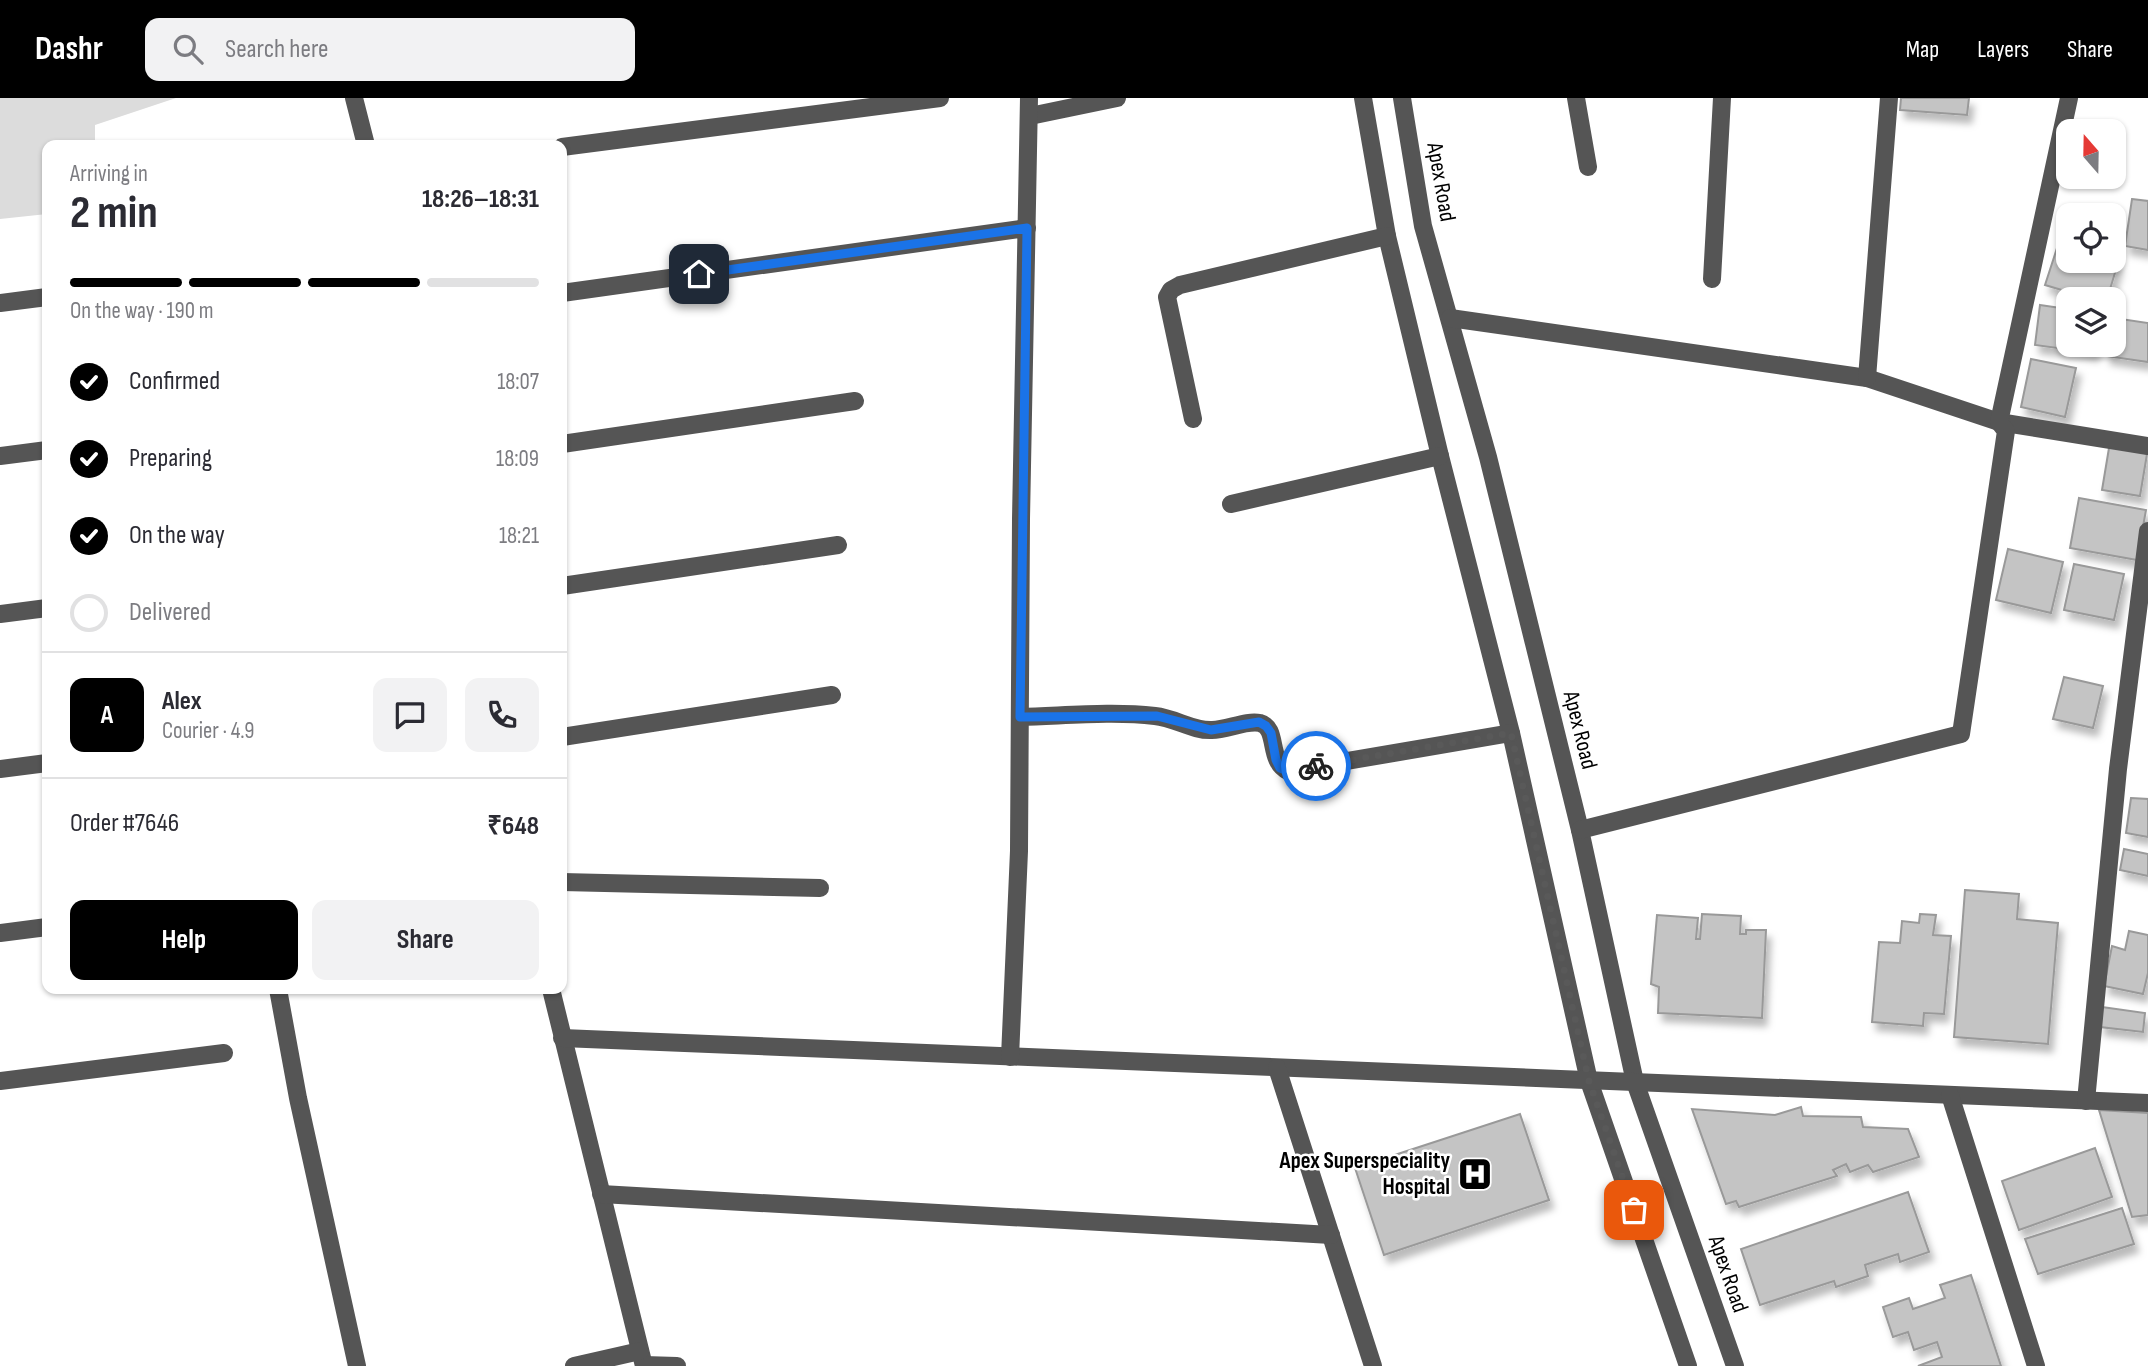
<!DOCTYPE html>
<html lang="en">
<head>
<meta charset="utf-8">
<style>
  body { margin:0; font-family:"Sofia Sans Condensed",sans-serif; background:#f2f2f3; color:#2b2b33; height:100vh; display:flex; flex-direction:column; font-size:26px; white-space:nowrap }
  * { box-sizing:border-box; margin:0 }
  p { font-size:23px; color:#7c7c81 }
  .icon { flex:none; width:38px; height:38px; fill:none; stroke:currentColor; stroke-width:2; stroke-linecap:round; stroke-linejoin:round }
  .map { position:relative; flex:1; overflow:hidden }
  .drawer { position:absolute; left:42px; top:42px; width:525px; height:854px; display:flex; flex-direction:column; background:#fff; border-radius:14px; box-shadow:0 2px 5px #0004 }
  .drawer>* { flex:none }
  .needle { width:46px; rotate:340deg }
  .buttons { position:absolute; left:2056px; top:21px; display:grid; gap:14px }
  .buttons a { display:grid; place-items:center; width:70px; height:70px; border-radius:14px; background:#fff; box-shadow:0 2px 5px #0004; font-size:35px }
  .pin { position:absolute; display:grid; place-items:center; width:60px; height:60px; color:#fff; margin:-30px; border-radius:14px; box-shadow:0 4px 10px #0006 }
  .courier { position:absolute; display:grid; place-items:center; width:70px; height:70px; margin:-35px; border:5px solid #1a73e8; border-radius:50%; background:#fff; color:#222; box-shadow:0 2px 9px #0007 }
  .overview em { font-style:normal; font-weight:700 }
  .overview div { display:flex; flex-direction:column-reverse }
  .overview { display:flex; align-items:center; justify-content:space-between; height:119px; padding:0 28px }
  h1 { font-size:46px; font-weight:700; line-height:52px }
  .bar { display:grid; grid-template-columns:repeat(4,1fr); gap:10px 7px; align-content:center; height:84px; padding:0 28px }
  .bar i { height:9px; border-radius:5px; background:#e1e1e2 }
  .bar .current { background:#000 }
  .bar p { grid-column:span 4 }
  .line { display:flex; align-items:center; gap:18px; padding:0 28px; border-top:2px solid #e1e1e2 }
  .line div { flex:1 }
  .round { display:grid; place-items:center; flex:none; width:74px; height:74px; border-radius:14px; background:#f2f2f3 }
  ol { padding:0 28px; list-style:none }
  li { display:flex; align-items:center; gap:21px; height:77px }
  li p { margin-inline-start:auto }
  li .icon { padding:7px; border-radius:50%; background:#000; color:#fff; stroke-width:4 }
  li:last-child { color:#7c7c81 }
  li i { width:38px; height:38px; border:4px solid #e1e1e2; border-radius:50% }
  .primary-button { display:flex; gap:14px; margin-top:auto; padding:14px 28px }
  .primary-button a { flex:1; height:80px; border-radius:14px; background:#000; color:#fff; font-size:28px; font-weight:700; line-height:80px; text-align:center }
  .primary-button a+a { background:#f2f2f3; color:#2b2b33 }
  header { display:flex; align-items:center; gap:42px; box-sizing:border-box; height:98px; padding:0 35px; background:#000; color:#fff }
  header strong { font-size:33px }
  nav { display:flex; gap:38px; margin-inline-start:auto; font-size:24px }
  .search { width:490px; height:63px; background:#f2f2f3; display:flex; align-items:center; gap:18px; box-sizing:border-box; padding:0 24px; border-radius:14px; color:#7c7c81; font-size:26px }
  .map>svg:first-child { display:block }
</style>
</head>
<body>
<header>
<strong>Dashr</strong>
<div class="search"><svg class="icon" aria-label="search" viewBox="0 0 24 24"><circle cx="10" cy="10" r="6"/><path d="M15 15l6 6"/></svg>Search here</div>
<nav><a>Map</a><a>Layers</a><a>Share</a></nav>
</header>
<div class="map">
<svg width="2148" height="1268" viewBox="0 0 2148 1268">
  <defs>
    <filter id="shadow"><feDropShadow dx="4.5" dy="8" stdDeviation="3.5" flood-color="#0004"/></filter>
  </defs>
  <rect width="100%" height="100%" fill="#fff"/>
  <path fill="#dcdcdc" d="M 0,0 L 176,0 L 95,27 L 95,47 L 47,47 L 47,116 L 0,121 Z"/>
  <g fill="#c4c4c4" stroke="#999" stroke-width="2" filter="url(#shadow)">
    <path d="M 1901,0 L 1969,0 L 1967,17 L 1900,12 Z"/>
    <path d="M 2132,101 L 2148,103 L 2148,152 L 2125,148 Z"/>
    <path d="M 2058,147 L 2068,150 L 2068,163 L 2111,163 L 2118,165 L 2107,201 L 2092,201 L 2045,187 Z"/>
    <path d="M 2040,207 L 2068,211 L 2068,247 L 2096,247 L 2094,255 L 2035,247 Z"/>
    <path d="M 2114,220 L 2148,225 L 2148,264 L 2106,258 L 2107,247 L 2114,247 Z"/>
    <path d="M 2031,261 L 2076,270 L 2065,319 L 2021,309 Z"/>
    <path d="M 2110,344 L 2148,350 L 2140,398 L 2102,392 Z"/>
    <path d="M 2079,400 L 2146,412 L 2137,462 L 2070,450 Z"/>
    <path d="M 2008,451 L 2063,464 L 2051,515 L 1996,502 Z"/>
    <path d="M 2074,466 L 2124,476 L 2114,522 L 2064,512 Z"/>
    <path d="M 2064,579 L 2103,588 L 2093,630 L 2053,621 Z"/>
    <path d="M 2131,700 L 2148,701 L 2148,739 L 2126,735 Z"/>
    <path d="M 2124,751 L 2148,756 L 2148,778 L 2120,772 Z"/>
    <path d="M 1965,792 L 2019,796 L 2017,821 L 2058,825 L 2048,946 L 1954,939 Z"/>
    <path d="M 1702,816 L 1741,818 L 1740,836 L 1746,836 L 1746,832 L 1766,832 L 1762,920 L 1658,915 L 1659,889 L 1651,886 L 1657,817 L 1698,820 L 1696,841 L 1700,841 Z"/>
    <path d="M 1920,816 L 1936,817 L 1933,837 L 1951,838 L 1944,916 L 1924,915 L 1923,928 L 1872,924 L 1879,844 L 1900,845 L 1902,823 L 1919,825 Z"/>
    <path d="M 2129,833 L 2148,837 L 2148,875 L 2143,896 L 2104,888 L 2112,848 L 2125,852 Z"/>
    <path d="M 2102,909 L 2145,915 L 2143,934 L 2100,929 Z"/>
    <path d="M 1801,1009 L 1803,1018 L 1861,1019 L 1863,1029 L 1908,1031 L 1919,1059 L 1873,1074 L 1868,1067 L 1850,1074 L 1846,1066 L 1833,1072 L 1837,1078 L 1739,1109 L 1736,1103 L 1726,1106 L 1692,1011 L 1775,1017 Z"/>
    <path d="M 2099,1012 L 2148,1015 L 2148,1117 L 2132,1119 Z"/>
    <path d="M 1520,1016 L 1549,1102 L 1384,1157 L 1355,1070 Z"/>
    <path d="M 2095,1050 L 2112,1099 L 2019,1132 L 2002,1083 Z"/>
    <path d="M 1908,1094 L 1929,1154 L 1900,1164 L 1898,1156 L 1865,1167 L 1868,1178 L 1836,1189 L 1834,1183 L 1760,1207 L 1741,1151 Z"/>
    <path d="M 2122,1110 L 2134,1146 L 2038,1176 L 2025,1141 Z"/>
    <path d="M 1971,1177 L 2001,1268 L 1918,1268 L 1942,1259 L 1937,1244 L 1914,1252 L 1908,1234 L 1893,1239 L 1883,1209 L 1909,1200 L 1913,1211 L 1945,1200 L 1940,1187 Z"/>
  </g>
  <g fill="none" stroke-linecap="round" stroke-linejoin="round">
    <g stroke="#555" stroke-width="18">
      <path d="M 354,0 L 366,47"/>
      <path d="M 1363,0 L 1387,138 L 1440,358 L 1511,635 L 1589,983 L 1688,1268"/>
      <path d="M 1402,0 L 1423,128 L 1488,359 L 1580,732 L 1635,984 L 1735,1268"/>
      <path d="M 1576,0 L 1588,69"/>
      <path d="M 1030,18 L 1117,0"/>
      <path d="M 562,49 L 940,0"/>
      <path d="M 1712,181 L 1722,0"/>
      <path d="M 562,195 L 1027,130"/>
      <path d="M 0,205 L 47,199"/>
      <path d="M 1450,220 L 1867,280 L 1999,324 L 2148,348"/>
      <path d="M 1867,280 L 1889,0"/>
      <path d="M 1193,321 L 1167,199 L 1171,192 L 1180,187 L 1387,138"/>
      <path d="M 562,346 L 855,303"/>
      <path d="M 0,358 L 47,352"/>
      <path d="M 1231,406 L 1440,358"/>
      <path d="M 562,488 L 838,447"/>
      <path d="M 0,516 L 47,510"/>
      <path d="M 1020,619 C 1064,618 1111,613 1155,618 C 1175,620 1193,633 1212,632 C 1227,632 1246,622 1260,625 C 1279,630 1267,663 1288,673 L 1511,635"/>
      <path d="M 562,639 L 832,597"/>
      <path d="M 0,671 L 47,665"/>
      <path d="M 1580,732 L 1961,636 L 2006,333 L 1999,324 L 2069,0"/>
      <path d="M 562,784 L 820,790"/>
      <path d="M 0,835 L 47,829"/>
      <path d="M 278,891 L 298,1000 L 357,1268"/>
      <path d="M 551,891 L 644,1268"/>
      <path d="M 562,940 L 2148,1005"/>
      <path d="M 1010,959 L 1019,753 L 1021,421 L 1029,0"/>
      <path d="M 1277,970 L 1373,1268"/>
      <path d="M 0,983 L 224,955"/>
      <path d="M 1950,997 L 2036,1268"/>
      <path d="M 2086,1003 L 2118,671 L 2148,433"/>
      <path d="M 601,1096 L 1331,1137"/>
      <path d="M 644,1267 L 677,1268"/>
      <path d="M 574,1268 L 640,1253"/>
    </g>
  </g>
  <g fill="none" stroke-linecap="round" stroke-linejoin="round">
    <path stroke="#595959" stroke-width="7" stroke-dasharray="0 12.6" d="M 1316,668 L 1511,635 L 1589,983 L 1634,1112"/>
    <path stroke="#1a73e8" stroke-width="9" d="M 699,176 L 1027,130 L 1020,619 L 1157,618 L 1211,632 L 1259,624 L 1266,628 L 1271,635 L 1276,662 L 1280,670 L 1288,673 L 1316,668"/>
  </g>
  <defs>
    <g id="hospital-square" transform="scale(1.75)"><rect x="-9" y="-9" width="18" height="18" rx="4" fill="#000" stroke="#fff"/><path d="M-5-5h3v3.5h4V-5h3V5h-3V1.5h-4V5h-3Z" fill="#fff"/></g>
  </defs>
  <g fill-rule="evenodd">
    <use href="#hospital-square" x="1475" y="1076"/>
  </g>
  <g text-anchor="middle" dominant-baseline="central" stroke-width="5" stroke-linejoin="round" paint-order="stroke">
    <g font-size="23" fill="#000" stroke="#fff">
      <text transform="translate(1441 84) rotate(80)">Apex Road</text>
      <text transform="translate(1580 632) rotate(76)">Apex Road</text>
      <text transform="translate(1728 1176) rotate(71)">Apex Road</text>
    </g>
    <g font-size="23" font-weight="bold" fill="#000" stroke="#fff" text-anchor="end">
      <text x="1450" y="1063">Apex Superspeciality<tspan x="1450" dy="26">Hospital</tspan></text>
    </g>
  </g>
</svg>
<div class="buttons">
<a><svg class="needle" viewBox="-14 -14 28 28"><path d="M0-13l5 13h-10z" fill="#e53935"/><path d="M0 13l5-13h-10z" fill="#7c7c81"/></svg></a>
<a><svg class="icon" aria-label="locate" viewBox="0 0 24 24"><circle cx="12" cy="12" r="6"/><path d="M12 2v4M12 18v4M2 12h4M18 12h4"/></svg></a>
<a><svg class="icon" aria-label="layers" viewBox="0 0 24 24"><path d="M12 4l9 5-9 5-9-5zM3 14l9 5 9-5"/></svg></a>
</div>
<div class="pin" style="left:1634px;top:1112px;background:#ea580c"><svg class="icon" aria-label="bag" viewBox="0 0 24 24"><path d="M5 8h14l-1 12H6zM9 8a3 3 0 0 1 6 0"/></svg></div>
<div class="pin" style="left:699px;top:176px;background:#1f2937"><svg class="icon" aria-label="home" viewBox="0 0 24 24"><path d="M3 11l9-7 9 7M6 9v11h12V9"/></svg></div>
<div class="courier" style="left:1316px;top:668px"><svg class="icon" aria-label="bike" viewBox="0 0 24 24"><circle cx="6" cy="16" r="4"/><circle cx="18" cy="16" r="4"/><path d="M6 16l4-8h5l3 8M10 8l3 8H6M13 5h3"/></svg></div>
<section class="drawer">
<div class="overview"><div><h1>2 min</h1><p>Arriving in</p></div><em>18:26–18:31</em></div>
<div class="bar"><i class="current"></i><i class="current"></i><i class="current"></i><i></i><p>On the way · 190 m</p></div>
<ol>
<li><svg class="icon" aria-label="check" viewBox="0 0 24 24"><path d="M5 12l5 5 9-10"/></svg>Confirmed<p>18:07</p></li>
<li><svg class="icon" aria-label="check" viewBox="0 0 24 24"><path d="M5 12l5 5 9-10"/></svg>Preparing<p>18:09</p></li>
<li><svg class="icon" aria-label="check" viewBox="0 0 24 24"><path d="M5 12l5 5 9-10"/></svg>On the way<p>18:21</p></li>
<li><i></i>Delivered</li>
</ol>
<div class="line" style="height:126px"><b class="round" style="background:#000;color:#fff">A</b><div><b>Alex</b><p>Courier · 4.9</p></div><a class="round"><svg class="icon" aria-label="chat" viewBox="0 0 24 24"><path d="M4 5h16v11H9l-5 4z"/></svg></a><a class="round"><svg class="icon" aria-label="phone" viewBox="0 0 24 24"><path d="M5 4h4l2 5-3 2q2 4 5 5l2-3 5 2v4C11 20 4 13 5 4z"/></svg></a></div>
<div class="line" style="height:91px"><div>Order #7646</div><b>₹648</b></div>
<div class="primary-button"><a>Help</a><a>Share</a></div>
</section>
</div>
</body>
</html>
